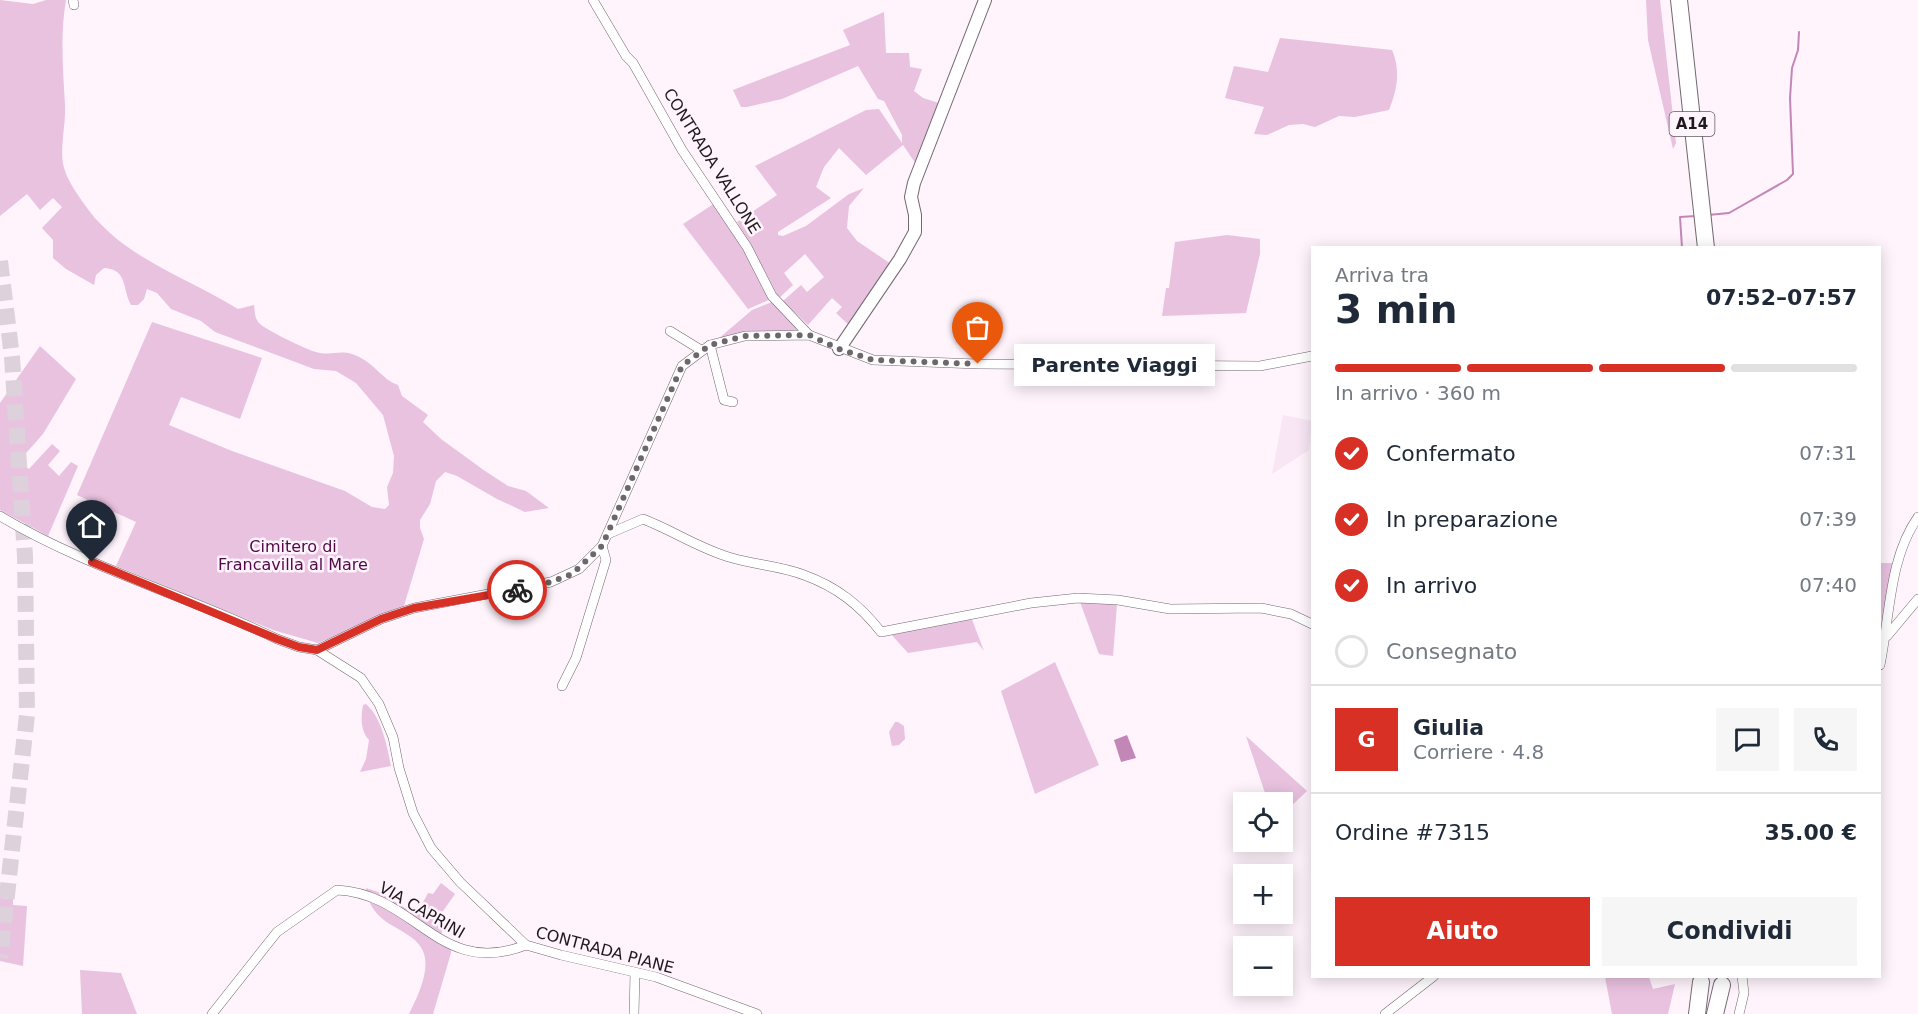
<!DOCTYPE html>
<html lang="it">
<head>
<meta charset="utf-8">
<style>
  body { margin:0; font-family:"DejaVu Sans",sans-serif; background:#f6f6f7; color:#1f2937; height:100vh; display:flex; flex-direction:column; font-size:22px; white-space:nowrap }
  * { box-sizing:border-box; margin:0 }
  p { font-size:20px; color:#747a83 }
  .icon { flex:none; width:33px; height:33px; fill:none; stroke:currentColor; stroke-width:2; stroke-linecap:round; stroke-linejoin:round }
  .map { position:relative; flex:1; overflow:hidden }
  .sheet { position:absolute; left:1311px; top:246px; width:570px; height:732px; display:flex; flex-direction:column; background:#fff; border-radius:0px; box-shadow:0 3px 15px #0003 }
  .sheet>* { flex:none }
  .tools { position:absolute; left:1233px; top:792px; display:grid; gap:12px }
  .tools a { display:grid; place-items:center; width:60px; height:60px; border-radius:0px; background:#fff; box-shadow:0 3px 15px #0003; font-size:30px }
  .pin { position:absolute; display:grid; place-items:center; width:51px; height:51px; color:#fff; margin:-62px -26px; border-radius:50% 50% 50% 0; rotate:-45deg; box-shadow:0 0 6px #0007 }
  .pin .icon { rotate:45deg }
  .courier { position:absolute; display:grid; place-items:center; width:60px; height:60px; margin:-30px; border:4px solid #d93025; border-radius:50%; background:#fff; color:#222; box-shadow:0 2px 8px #0007 }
  .bubble { position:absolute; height:42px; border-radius:0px; background:#fff; box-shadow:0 3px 15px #0003; font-size:20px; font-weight:700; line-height:42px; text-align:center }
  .overview em { font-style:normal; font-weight:700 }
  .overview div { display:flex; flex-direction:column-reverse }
  .overview { display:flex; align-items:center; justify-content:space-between; height:102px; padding:0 24px }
  h1 { font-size:39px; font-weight:700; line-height:45px }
  .bar { display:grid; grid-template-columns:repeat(4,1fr); gap:9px 6px; align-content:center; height:72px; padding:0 24px }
  .bar i { height:8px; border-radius:4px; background:#e0e1e3 }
  .bar .active { background:#d93025 }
  .bar p { grid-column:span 4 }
  .line { display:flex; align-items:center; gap:15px; padding:0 24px; border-top:2px solid #e0e1e3 }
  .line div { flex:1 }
  .round { display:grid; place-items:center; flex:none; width:63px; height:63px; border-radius:0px; background:#f6f6f7 }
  ol { padding:0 24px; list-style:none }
  li { display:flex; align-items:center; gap:18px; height:66px }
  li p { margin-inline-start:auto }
  li .icon { padding:6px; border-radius:50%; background:#d93025; color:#fff; stroke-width:4 }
  li:last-child { color:#747a83 }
  li i { width:33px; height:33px; border:3px solid #e0e1e3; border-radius:50% }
  .button { display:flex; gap:12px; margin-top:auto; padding:12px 24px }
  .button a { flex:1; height:69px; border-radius:0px; background:#d93025; color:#fff; font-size:24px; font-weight:700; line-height:69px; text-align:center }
  .button a+a { background:#f6f6f7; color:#1f2937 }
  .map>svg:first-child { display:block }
</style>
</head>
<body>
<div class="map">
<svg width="1918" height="1014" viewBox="0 0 1918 1014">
  <rect width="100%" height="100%" fill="#fff3fc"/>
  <path fill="#f8e6f4" d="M 1283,415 L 1312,421 L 1309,450 L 1272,474 Z"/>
  <g fill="#e9c2e0">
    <path d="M 0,0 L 33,4 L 46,0 L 66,0 C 60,35 63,69 65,105 C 66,124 60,146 63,164 C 66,178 74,189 82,201 C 119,257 183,275 238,309 L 254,305 C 255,312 254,317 259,323 C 264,329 307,350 316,352 C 334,357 341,347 361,358 C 375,365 383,380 398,385 L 402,396 L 428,415 L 423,422 L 441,439 L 485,471 L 508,486 L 526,491 L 549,508 L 525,512 L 497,499 L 457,476 L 445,472 L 436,481 L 430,504 L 420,520 L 420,528 L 424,539 L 403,609 L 318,643 L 273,630 L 116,566 L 136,522 L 77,495 L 152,322 L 262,358 L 240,419 L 181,397 L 169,425 L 232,451 L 345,491 L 372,507 L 385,509 L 389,505 L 387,487 L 393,473 L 394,456 L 383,415 L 356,383 L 336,371 L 314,369 L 215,332 L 201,321 L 171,309 L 157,293 L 147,289 L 144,299 L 138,305 L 131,305 C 122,289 128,269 104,268 L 96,275 L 94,285 L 66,269 L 53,258 L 53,240 L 42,228 L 62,207 L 53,198 L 40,210 L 27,194 L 0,216 Z"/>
    <path d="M 1646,0 L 1660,0 L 1676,143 L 1673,149 L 1648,40 Z"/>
    <path d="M 884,12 L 886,53 L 909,53 L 910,67 L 922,69 L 914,91 L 923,98 L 942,104 L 918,167 L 903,145 L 866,175 L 839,148 L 824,167 L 816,187 L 831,198 L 778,232 L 778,235 L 783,236 L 806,226 L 849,194 L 864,188 L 849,206 L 847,228 L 857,241 L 891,264 L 851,327 L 836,313 L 842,307 L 832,298 L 808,325 L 783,301 L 801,285 L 807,292 L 824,277 L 805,254 L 784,273 L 793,285 L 779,298 L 737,222 L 777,195 L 755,166 L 866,110 L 879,109 L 902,143 L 902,135 L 884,101 L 878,99 L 858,66 L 782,99 L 747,107 L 741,107 L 733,90 L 850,45 L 843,30 Z"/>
    <path d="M 1280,38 L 1392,50 C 1401,71 1397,90 1389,110 L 1355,117 L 1339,116 L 1315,127 L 1303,124 L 1289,125 L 1267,135 L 1254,134 L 1264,107 L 1225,98 L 1234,66 L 1268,72 Z"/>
    <path d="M 715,203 L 741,241 L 771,299 L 748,309 L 683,224 Z"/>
    <path d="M 1227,235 L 1260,239 L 1260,254 L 1246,313 L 1162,316 L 1166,288 L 1169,288 L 1175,242 Z"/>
    <path d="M 772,302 L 798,328 L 796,330 L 717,340 L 752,310 Z"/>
    <path d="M 40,346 L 76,379 L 43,434 L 19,461 L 29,469 L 52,444 L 60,451 L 48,465 L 59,476 L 71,462 L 78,466 L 48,536 L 0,510 L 0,403 Z"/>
    <path d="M 1880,563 L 1892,563 L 1880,649 Z"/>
    <path d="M 1080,602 L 1117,604 L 1113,656 L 1099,654 Z"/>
    <path d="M 971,617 L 984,651 L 977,642 L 908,653 L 889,632 Z"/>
    <path d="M 1055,662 L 1099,765 L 1035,794 L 1001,691 Z"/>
    <path d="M 366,704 C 382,718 387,746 391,766 L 360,772 L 366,759 L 369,740 C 360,730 361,717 363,705 Z"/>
    <path d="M 895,722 L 898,722 L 904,726 L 905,739 L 899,745 L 892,746 L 889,732 Z"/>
    <path d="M 1246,736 L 1307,791 L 1283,814 L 1282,802 L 1268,802 Z"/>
    <path d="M 441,883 L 455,894 L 436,921 L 443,928 L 441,935 L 451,943 L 451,953 L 433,1014 L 409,1014 C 462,914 372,948 366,888 L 378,892 L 412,912 L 419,910 L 428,893 L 433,894 Z"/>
    <path d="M 0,898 L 13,899 L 13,905 L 27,906 L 23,966 L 0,961 Z"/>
    <path d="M 80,970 L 121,973 L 137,1014 L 82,1014 Z"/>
    <path d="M 1605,977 L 1649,977 L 1653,989 L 1675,984 L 1668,1014 L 1612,1014 Z"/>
  </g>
  <path fill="#c387b7" d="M 1127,735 L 1136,758 L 1121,762 L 1114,740 Z"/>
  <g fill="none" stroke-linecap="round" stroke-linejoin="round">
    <g stroke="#c387b7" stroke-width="2">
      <path d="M 1708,215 L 1729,213 L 1787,180 L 1793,174 L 1790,98 L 1792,68 L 1798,50 L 1799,32"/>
      <path d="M 1682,248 L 1680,217 L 1696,216"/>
    </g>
    <path stroke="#ddd2db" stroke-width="16" stroke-dasharray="16 8" stroke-linecap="butt" d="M 0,261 L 12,357 L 25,556 L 27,715 L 0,958"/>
    <g stroke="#726870" stroke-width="10">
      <g id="street">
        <path d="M 73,0 L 74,5"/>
        <path d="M 593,0 L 626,56 L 633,63 L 682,150 L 747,247 L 772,296 L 809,335"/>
        <path d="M 670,331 L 701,350"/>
        <path d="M 710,345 L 724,400 L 733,402"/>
        <path d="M 0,516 C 87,568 186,595 277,639 L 299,647 L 317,650 L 361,678 L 379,704 L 393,737 L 399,768 L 413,813 L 431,848 L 460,882 L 526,945 L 561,955 L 656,977 L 757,1014"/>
        <path d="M 608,534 L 643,519 C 674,531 700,549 732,558 C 756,565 781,566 804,575 C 837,587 860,605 881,632 L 1031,603 L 1078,598 L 1118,600 L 1170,609 L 1261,608 L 1291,614 L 1312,624"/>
        <path d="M 1887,636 L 1918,599"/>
        <path d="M 317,650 L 381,619 L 414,608 L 551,582 L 579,569 L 602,546 L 682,366 L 710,345 L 745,336 L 809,335 L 873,360 L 978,364 L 1260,366 L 1312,356"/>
        <path d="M 1880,665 C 1890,616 1889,558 1918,517"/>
        <path d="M 562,686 L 576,658 L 606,560 L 602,546"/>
        <path d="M 212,1014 L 277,932 L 337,890 C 417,894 439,979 526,945"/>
        <path d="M 634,1014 L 635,973"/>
        <path d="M 1385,1014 L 1434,976"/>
        <path d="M 1739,1014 L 1744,993 L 1742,976"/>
      </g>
    </g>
    <g stroke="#726870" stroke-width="14">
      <path id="secondary" d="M 839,349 L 900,259 L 915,232 L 915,215 L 911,197 L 914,183 L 985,0"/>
    </g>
    <g stroke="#726870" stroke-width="18">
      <g id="highway">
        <path d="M 1679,0 L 1706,248"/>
        <path d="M 1697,1014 L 1701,982"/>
        <path d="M 1715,1014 L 1722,985"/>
      </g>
    </g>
    <use href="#street" stroke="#fff" stroke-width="9"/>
    <use href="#secondary" stroke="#fff" stroke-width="12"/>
    <use href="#highway" stroke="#fff" stroke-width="16"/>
  </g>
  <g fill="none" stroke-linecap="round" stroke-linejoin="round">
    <path stroke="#6d666b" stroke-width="6" stroke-dasharray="0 10.8" d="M 517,590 L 551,582 L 572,574 L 602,546 L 682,366 L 710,345 L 745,336 L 809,335 L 839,349 L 873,360 L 978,364"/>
    <path stroke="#d93025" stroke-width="8" d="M 92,562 L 277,639 L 299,647 L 317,650 L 381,619 L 414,608 L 517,590"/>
  </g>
  <g text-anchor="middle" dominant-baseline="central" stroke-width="5" stroke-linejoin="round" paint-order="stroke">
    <rect fill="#fff3fc" stroke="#625b60" stroke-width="1.5" x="1669.5" y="112" width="45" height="24" rx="4.5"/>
    <g font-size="15" font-weight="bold" fill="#1e1a1d">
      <text x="1692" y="124">A14</text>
    </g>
    <g font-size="16" fill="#1e1a1d" stroke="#fff3fc">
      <text transform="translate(712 161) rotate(58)">CONTRADA VALLONE</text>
      <text transform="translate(422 910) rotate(30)">VIA CAPRINI</text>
      <text transform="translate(605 950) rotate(15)">CONTRADA PIANE</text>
    </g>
    <g font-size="16" fill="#520849" stroke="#fff3fc">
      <text x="293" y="546">Cimitero di<tspan x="293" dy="18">Francavilla al Mare</tspan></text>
    </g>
  </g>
</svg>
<div class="tools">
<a><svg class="icon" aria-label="locate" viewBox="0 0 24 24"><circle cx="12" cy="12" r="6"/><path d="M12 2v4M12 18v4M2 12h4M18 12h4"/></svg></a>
<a>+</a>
<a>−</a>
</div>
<div class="pin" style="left:978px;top:364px;background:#ea580c"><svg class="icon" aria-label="bag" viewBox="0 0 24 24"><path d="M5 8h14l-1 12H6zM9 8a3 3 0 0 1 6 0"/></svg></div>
<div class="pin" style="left:92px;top:562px;background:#1f2937"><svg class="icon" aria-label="home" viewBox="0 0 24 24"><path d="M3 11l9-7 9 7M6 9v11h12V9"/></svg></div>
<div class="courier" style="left:517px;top:590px"><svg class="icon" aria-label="bike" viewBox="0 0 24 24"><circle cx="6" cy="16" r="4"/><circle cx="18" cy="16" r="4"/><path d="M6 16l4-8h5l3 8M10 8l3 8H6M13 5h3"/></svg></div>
<div class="bubble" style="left:1014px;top:344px;width:201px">Parente Viaggi</div>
<section class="sheet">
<div class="overview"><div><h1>3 min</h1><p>Arriva tra</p></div><em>07:52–07:57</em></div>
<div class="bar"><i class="active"></i><i class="active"></i><i class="active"></i><i></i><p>In arrivo · 360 m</p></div>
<ol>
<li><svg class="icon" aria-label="check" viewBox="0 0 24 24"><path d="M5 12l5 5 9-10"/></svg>Confermato<p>07:31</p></li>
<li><svg class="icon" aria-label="check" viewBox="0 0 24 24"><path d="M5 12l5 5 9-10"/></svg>In preparazione<p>07:39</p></li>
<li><svg class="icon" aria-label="check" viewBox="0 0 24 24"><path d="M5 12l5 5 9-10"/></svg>In arrivo<p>07:40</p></li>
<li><i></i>Consegnato</li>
</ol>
<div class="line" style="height:108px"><b class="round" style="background:#d93025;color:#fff">G</b><div><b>Giulia</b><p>Corriere · 4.8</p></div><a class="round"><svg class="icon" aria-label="chat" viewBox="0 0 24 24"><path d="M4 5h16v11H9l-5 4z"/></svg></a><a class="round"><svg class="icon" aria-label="phone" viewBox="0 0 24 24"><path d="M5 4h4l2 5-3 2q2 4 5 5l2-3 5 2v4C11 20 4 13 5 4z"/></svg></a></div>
<div class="line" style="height:78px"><div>Ordine #7315</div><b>35.00 €</b></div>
<div class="button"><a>Aiuto</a><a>Condividi</a></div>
</section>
</div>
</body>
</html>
